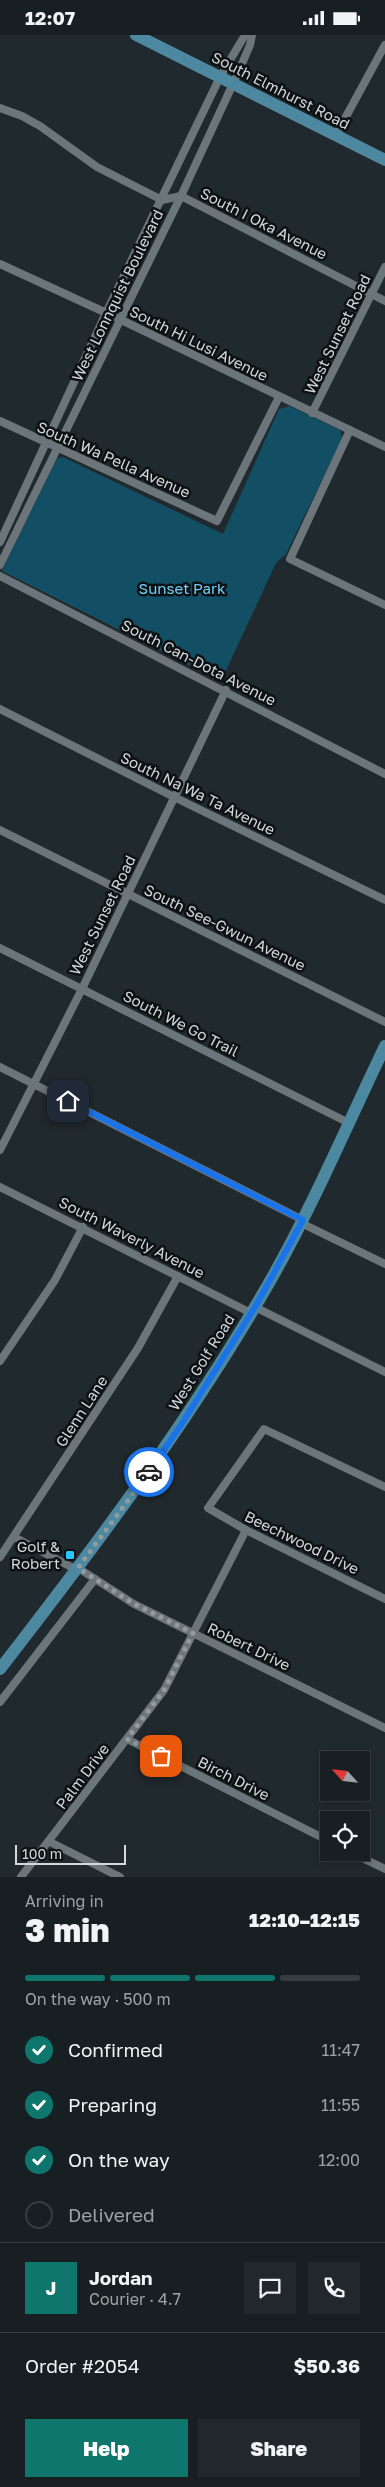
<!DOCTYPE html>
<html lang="en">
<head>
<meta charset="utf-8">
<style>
  body { margin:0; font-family:"Golos Text",sans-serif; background:#21272a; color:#f1f3f6; height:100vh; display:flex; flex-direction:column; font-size:19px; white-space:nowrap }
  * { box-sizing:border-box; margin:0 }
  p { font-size:16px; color:#9fa2a5 }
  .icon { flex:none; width:28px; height:28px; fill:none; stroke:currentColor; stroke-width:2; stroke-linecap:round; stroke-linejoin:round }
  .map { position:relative; height:1842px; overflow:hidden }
  .side { display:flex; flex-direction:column; background:#181f22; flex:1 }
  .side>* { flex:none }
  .needle { width:32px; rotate:297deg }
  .tools { position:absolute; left:320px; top:1716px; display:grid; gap:10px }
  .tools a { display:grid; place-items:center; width:50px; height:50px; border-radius:0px; background:#181f22; box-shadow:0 2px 8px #0003,0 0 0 1px #363d40; font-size:25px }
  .scale { position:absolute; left:15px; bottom:12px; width:111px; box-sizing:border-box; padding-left:5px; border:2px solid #d3d8db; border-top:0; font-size:14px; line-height:18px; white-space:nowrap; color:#d3d8db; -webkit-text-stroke:4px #0d1113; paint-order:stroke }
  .pin { position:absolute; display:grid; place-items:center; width:42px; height:42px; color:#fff; margin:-21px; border-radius:10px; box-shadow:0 2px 8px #0006 }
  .courier { position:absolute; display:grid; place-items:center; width:50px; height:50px; margin:-25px; border:4px solid #1a73e8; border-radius:50%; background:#fff; color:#222; box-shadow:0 1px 6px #0007 }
  .head em { font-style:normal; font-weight:800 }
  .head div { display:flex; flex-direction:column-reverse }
  .head { display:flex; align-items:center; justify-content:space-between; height:85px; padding:0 25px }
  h1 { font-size:32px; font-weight:800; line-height:38px }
  .bar { display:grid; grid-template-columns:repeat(4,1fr); gap:8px 5px; align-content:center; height:60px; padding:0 25px }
  .bar i { height:6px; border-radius:4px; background:#363d40 }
  .bar .current { background:#0f766e }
  .bar p { grid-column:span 4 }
  .line { display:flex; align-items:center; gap:12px; padding:0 25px; border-top:1px solid #363d40 }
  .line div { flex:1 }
  .round { display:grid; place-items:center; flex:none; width:52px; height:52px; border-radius:0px; background:#21272a }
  ol { padding:0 25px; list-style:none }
  li { display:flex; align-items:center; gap:15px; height:55px }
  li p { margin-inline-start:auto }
  li .icon { padding:5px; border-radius:50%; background:#0f766e; color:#fff; stroke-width:4 }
  li:last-child { color:#9fa2a5 }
  li i { width:28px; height:28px; border:2px solid #363d40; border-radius:50% }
  .cta { display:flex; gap:10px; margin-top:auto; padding:10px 25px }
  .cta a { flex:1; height:58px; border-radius:0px; background:#0f766e; color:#fff; font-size:20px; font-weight:800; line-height:58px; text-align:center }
  .cta a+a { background:#21272a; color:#f1f3f6 }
  .status { display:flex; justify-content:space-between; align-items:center; height:35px; padding:0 25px; background:#181f22; direction:ltr }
  .status svg { height:14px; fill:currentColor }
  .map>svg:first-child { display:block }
</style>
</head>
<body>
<div class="status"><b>12:07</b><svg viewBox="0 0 49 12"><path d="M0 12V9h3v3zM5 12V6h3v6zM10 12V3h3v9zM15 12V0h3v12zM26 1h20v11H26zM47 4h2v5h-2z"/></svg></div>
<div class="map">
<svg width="385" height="1842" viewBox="0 0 385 1842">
  <rect width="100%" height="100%" fill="#20292d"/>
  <path fill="#124f65" d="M 289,371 L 340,395 L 342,404 L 286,519 L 276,528 L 221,646 L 2,536 L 57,423 L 63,422 L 223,499 L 279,374 Z"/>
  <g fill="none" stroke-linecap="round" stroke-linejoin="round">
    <g stroke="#6b757a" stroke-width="8">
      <path d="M 0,73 L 22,81 L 40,91 L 97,132 L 162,165 L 181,161 L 385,266"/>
      <path d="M 336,100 L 385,10"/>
      <path d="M 0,229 L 113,281 L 385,412"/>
      <path d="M 312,378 L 385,232"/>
      <path d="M 0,386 L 217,486 L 279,362"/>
      <path d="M 350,395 L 290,524 L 385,570"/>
      <path d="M 0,507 L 106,278 L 220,42 L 245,0"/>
      <path d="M 0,530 L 181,161 L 238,38 L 250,10 L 252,0"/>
      <path d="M 0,541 L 385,739"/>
      <path d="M 0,674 L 174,762 L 385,865"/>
      <path d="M 0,795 L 385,987"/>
      <path d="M 0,913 L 349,1088"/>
      <path d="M 0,1032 L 303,1185"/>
      <path d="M 0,1115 L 82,954 L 226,655"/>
      <path d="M 0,1152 L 251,1278"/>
      <path d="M 301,1188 L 385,1229"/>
      <path d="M 255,1272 L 385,1337"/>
      <path d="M 0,1326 L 55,1245 L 83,1192"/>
      <path d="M 385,1452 L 264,1394 L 208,1473 L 246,1495 L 385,1564"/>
      <path d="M 14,1502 L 77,1535"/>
      <path d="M 0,1522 L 138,1313 L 178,1241"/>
      <path d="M 78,1533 L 134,1569 L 385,1693"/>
      <path d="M 0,1667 L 95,1544"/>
      <path d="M 127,1704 L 329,1806"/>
      <path d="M 50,1807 L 120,1842"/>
      <path d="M 352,1818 L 385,1834"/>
      <path d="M 21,1842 L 164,1655 L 246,1495"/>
    </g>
    <g stroke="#4c89a1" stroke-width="12">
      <path d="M 136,0 L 385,125"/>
      <path d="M 0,1634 C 97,1509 190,1385 269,1248 C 313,1171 347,1090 385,1011"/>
    </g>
  </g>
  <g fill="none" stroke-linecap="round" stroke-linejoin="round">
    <path stroke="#949b9e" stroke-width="5" stroke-dasharray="0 9" d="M 149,1437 L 78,1533 L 134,1569 L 193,1598 L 164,1655 L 127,1704 L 161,1721"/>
    <path stroke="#1a73e8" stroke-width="6" d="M 68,1066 L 303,1185 L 255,1272 L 181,1390 L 149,1437"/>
  </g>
  <rect fill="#27c8ff" stroke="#0d1113" stroke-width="2" x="65" y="1515" width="10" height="10" rx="2.5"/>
  <g text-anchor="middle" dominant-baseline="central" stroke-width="5" stroke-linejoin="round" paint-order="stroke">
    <g font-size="15" fill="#d3d8db" stroke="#0d1113">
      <text transform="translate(281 55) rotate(27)">South Elmhurst Road</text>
      <text transform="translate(264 188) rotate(27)">South I Oka Avenue</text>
      <text transform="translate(117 260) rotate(-64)">West Lonnquist Boulevard</text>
      <text transform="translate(337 299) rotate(-64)">West Sunset Road</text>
      <text transform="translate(199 308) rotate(26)">South Hi Lusi Avenue</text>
      <text transform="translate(114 424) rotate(24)">South Wa Pella Avenue</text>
      <text transform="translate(199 627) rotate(27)">South Can-Dota Avenue</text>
      <text transform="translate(198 758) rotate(26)">South Na Wa Ta Avenue</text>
      <text transform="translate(102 880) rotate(-64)">West Sunset Road</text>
      <text transform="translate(225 892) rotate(26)">South See-Gwun Avenue</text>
      <text transform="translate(181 988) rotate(27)">South We Go Trail</text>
      <text transform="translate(132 1202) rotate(27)">South Waverly Avenue</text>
      <text transform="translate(201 1327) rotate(-58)">West Golf Road</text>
      <text transform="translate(81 1376) rotate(-57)">Glenn Lane</text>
      <text transform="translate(302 1507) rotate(26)">Beechwood Drive</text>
      <text transform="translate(249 1611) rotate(26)">Robert Drive</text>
      <text transform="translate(82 1741) rotate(-53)">Palm Drive</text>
      <text transform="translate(234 1743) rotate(27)">Birch Drive</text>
    </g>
    <g font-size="15" fill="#70d0f8" stroke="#0d1113">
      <text x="182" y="553">Sunset Park</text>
    </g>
    <g font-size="15" fill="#d3d8db" stroke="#0d1113" text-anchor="end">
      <text x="60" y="1511">Golf &amp;<tspan x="60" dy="17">Robert</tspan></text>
    </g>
  </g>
</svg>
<div class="tools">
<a><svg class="needle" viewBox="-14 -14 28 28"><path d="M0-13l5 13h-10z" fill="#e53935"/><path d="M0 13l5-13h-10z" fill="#9fa2a5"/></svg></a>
<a><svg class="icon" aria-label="locate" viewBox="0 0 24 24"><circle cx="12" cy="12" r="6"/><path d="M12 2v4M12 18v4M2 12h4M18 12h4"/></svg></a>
</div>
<div class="scale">100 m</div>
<div class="pin" style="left:161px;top:1721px;background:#ea580c"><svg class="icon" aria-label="bag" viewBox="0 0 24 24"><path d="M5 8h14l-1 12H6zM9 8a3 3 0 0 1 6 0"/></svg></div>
<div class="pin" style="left:68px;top:1066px;background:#1f2937"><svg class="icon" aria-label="home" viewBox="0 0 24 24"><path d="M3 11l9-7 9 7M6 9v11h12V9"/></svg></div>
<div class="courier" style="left:149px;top:1437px"><svg class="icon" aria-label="car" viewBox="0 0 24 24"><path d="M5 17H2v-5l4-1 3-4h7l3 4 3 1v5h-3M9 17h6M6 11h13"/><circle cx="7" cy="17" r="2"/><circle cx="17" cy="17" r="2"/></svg></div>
</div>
<section class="side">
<div class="head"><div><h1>3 min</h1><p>Arriving in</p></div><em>12:10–12:15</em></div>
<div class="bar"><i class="current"></i><i class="current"></i><i class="current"></i><i></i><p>On the way · 500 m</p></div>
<ol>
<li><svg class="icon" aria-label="check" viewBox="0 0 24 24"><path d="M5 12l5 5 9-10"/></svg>Confirmed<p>11:47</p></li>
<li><svg class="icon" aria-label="check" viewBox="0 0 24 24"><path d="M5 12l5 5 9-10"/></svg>Preparing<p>11:55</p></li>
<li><svg class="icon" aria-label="check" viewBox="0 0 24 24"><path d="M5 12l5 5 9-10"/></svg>On the way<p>12:00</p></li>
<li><i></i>Delivered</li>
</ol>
<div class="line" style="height:90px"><b class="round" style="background:#0f766e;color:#fff">J</b><div><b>Jordan</b><p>Courier · 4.7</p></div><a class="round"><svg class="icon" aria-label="chat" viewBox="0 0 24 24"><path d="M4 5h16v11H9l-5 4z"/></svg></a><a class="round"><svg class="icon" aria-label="phone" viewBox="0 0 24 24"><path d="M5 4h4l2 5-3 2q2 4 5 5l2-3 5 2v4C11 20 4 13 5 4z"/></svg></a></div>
<div class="line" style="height:65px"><div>Order #2054</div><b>$50.36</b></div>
<div class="cta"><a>Help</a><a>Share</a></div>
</section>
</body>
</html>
